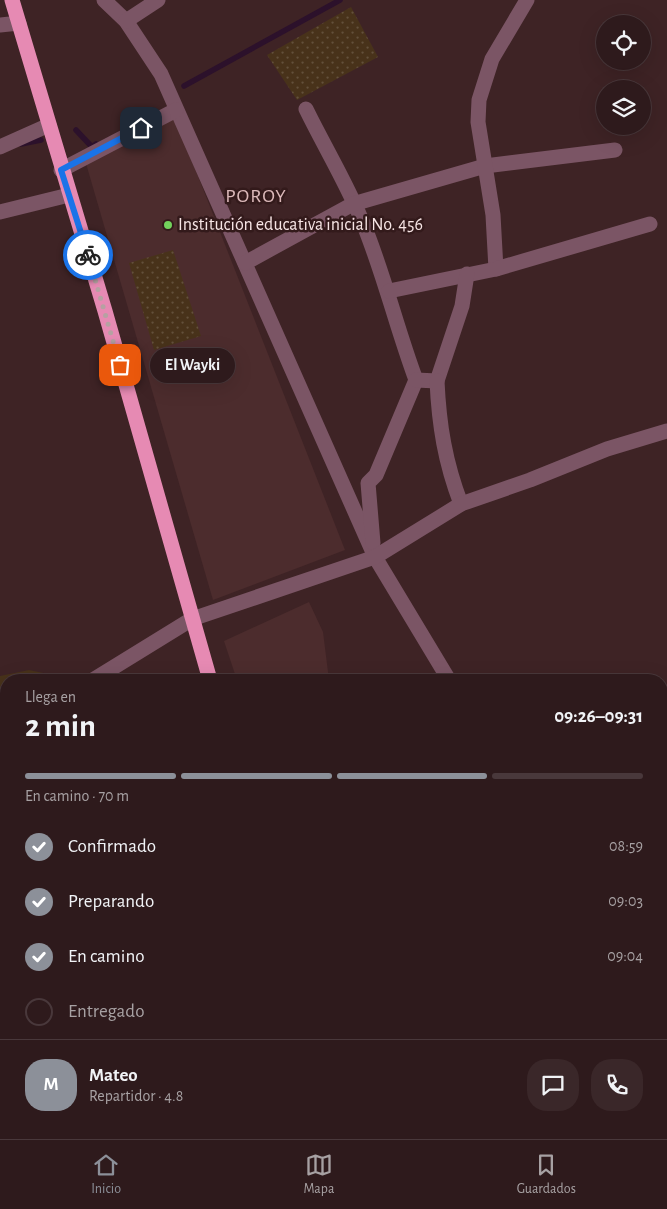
<!DOCTYPE html>
<html lang="es">
<head>
<meta charset="utf-8">
<style>
  body { margin:0; font-family:"Alegreya Sans",sans-serif; background:#3a2729; color:#f1f3f6; height:100vh; display:flex; flex-direction:column; font-size:19px; white-space:nowrap }
  * { box-sizing:border-box; margin:0 }
  p { font-size:16px; color:#a7a1a3 }
  .icon { flex:none; width:28px; height:28px; fill:none; stroke:currentColor; stroke-width:2; stroke-linecap:round; stroke-linejoin:round }
  .map { position:relative; flex:1; overflow:hidden }
  .details { position:absolute; left:0px; top:674px; width:668px; height:466px; display:flex; flex-direction:column; background:#2e1a1c; border-radius:20px 20px 0 0; box-shadow:0 5px 20px #0002,0 0 0 1px #49383b }
  .details>* { flex:none }
  .controls { position:absolute; left:596px; top:15px; display:grid; gap:10px }
  .controls a { display:grid; place-items:center; width:55px; height:55px; border-radius:50%; background:#2e1a1c; box-shadow:0 5px 20px #0002,0 0 0 1px #49383b; font-size:25px }
  .pin { position:absolute; display:grid; place-items:center; width:42px; height:42px; color:#fff; margin:-21px; border-radius:10px; box-shadow:0 2px 8px #0006 }
  .courier { position:absolute; display:grid; place-items:center; width:50px; height:50px; margin:-25px; border:4px solid #1a73e8; border-radius:50%; background:#fff; color:#222; box-shadow:0 1px 6px #0007 }
  .bubble { position:absolute; height:35px; border-radius:18px; background:#2e1a1c; box-shadow:0 5px 20px #0002,0 0 0 1px #49383b; font-size:16px; font-weight:600; line-height:35px; text-align:center }
  .head em { font-style:normal; font-weight:600 }
  .head div { display:flex; flex-direction:column-reverse }
  .head { display:flex; align-items:center; justify-content:space-between; height:85px; padding:0 25px }
  h1 { font-size:32px; font-weight:600; line-height:38px }
  .bar { display:grid; grid-template-columns:repeat(4,1fr); gap:8px 5px; align-content:center; height:60px; padding:0 25px }
  .bar i { height:6px; border-radius:4px; background:#49383b }
  .bar .current { background:#8c9099 }
  .bar p { grid-column:span 4 }
  .line { display:flex; align-items:center; gap:12px; padding:0 25px; border-top:1px solid #49383b }
  .line div { flex:1 }
  .round { display:grid; place-items:center; flex:none; width:52px; height:52px; border-radius:20px; background:#3a2729 }
  ol { padding:0 25px; list-style:none }
  li { display:flex; align-items:center; gap:15px; height:55px }
  li p { margin-inline-start:auto }
  li .icon { padding:5px; border-radius:50%; background:#8c9099; color:#fff; stroke-width:4 }
  li:last-child { color:#a7a1a3 }
  li i { width:28px; height:28px; border:2px solid #49383b; border-radius:50% }
  .menu { display:flex; justify-content:space-around; align-items:center; height:70px; border-top:1px solid #49383b; background:#2e1a1c; font-size:14px; color:#a7a1a3 }
  .menu a { display:grid; justify-items:center; gap:2px }
  .menu .current { color:#8c9099 }
  .map>svg:first-child { display:block }
</style>
</head>
<body>
<div class="map">
<svg width="667" height="1139" viewBox="0 0 667 1139">
  <defs>
    <pattern id="park-dots" width="8" height="8" patternUnits="userSpaceOnUse" patternTransform="scale(1.25)"><rect width="8" height="8" fill="#48321a"/><path d="M2 2h.1M6 6h.1" fill="none" stroke="#63503b" stroke-width="1.8" stroke-linecap="round"/></pattern>
  </defs>
  <rect width="100%" height="100%" fill="#3e2325"/>
  <g fill="#4c2c2d">
    <path d="M 174,115 L 345,550 L 213,600 L 85,160 Z"/>
    <path d="M 309,602 L 323,632 L 329,680 L 237,680 L 224,641 Z"/>
  </g>
  <path fill="#48321a" d="M 29,670 L 48,674 L 55,680 L 6,680 L 6,1036 L 0,1033 L 0,676 Z"/>
  <g fill="url(#park-dots)">
    <path d="M 351,7 L 378,57 L 297,100 L 267,55 Z"/>
    <path d="M 173,250 L 201,336 L 154,350 L 129,263 Z"/>
  </g>
  <g fill="none" stroke-linecap="round" stroke-linejoin="round">
    <g stroke="#2c112b" stroke-width="5.5">
      <path d="M 184,86 L 340,0"/>
      <path d="M 76,130 L 92,147 L 96,144"/>
      <path d="M 21,144 L 41,140"/>
      <path d="M 661,813 L 667,810"/>
      <path d="M 0,1067 L 6,1075"/>
      <path d="M 34,1134 L 34,1139"/>
      <path d="M 572,1134 L 573,1139"/>
    </g>
    <g stroke="#7b5565" stroke-width="15">
      <path d="M 104,0 L 126,21 L 161,74 L 375,557 L 449,680"/>
      <path d="M 126,21 L 158,0"/>
      <path d="M 0,25 L 19,23"/>
      <path d="M 306,109 C 325,148 349,187 365,228 C 385,278 397,329 416,380 L 376,475 L 368,483 L 373,543"/>
      <path d="M 0,147 L 49,125"/>
      <path d="M 61,170 L 176,110"/>
      <path d="M 0,212 L 69,195"/>
      <path d="M 245,263 L 353,204 L 485,166 L 615,150"/>
      <path d="M 496,269 L 493,215 L 478,122 L 479,100 L 492,59 L 527,0"/>
      <path d="M 389,291 L 496,269 L 650,224"/>
      <path d="M 416,380 L 437,381 L 462,306 L 467,274"/>
      <path d="M 437,381 C 439,425 445,462 461,504"/>
      <path d="M 93,680 L 192,619 L 375,557 L 461,504 L 530,480 L 607,449 L 667,431"/>
      <path d="M 661,931 L 667,929"/>
      <path d="M 661,995 L 667,997"/>
      <path d="M 653,1134 L 653,1139"/>
    </g>
    <g stroke="#e68ab3" stroke-width="15">
      <path d="M 12,0 L 105,311 L 210,680"/>
      <path d="M 368,1134 L 370,1139"/>
    </g>
  </g>
  <g fill="none" stroke-linecap="round" stroke-linejoin="round">
    <path stroke="#b6a1a2" stroke-width="5" stroke-dasharray="0 9" d="M 88,255 L 120,365"/>
    <path stroke="#1a73e8" stroke-width="6" d="M 88,255 L 61,170 L 141,128"/>
  </g>
  <circle fill="#73d25c" stroke="#331a1b" stroke-width="2" cx="168" cy="225" r="5"/>
  <g text-anchor="middle" dominant-baseline="central" stroke-width="5" stroke-linejoin="round" paint-order="stroke">
    <g font-size="18" fill="#f7e5e5" stroke="#331a1b" text-anchor="start">
      <text x="178" y="225">Institución educativa inicial No. 456</text>
    </g>
    <g font-size="20" letter-spacing="1" fill="#dbb8b9" stroke="#331a1b">
      <text x="256" y="196">POROY</text>
    </g>
  </g>
</svg>
<div class="controls">
<a><svg class="icon" aria-label="locate" viewBox="0 0 24 24"><circle cx="12" cy="12" r="6"/><path d="M12 2v4M12 18v4M2 12h4M18 12h4"/></svg></a>
<a><svg class="icon" aria-label="layers" viewBox="0 0 24 24"><path d="M12 4l9 5-9 5-9-5zM3 14l9 5 9-5"/></svg></a>
</div>
<div class="pin" style="left:120px;top:365px;background:#ea580c"><svg class="icon" aria-label="bag" viewBox="0 0 24 24"><path d="M5 8h14l-1 12H6zM9 8a3 3 0 0 1 6 0"/></svg></div>
<div class="pin" style="left:141px;top:128px;background:#1f2937"><svg class="icon" aria-label="home" viewBox="0 0 24 24"><path d="M3 11l9-7 9 7M6 9v11h12V9"/></svg></div>
<div class="courier" style="left:88px;top:255px"><svg class="icon" aria-label="bike" viewBox="0 0 24 24"><circle cx="6" cy="16" r="4"/><circle cx="18" cy="16" r="4"/><path d="M6 16l4-8h5l3 8M10 8l3 8H6M13 5h3"/></svg></div>
<div class="bubble" style="left:150px;top:348px;width:85px">El Wayki</div>
<section class="details">
<div class="head"><div><h1>2 min</h1><p>Llega en</p></div><em>09:26–09:31</em></div>
<div class="bar"><i class="current"></i><i class="current"></i><i class="current"></i><i></i><p>En camino · 70 m</p></div>
<ol>
<li><svg class="icon" aria-label="check" viewBox="0 0 24 24"><path d="M5 12l5 5 9-10"/></svg>Confirmado<p>08:59</p></li>
<li><svg class="icon" aria-label="check" viewBox="0 0 24 24"><path d="M5 12l5 5 9-10"/></svg>Preparando<p>09:03</p></li>
<li><svg class="icon" aria-label="check" viewBox="0 0 24 24"><path d="M5 12l5 5 9-10"/></svg>En camino<p>09:04</p></li>
<li><i></i>Entregado</li>
</ol>
<div class="line" style="height:90px"><b class="round" style="background:#8c9099;color:#fff">M</b><div><b>Mateo</b><p>Repartidor · 4.8</p></div><a class="round"><svg class="icon" aria-label="chat" viewBox="0 0 24 24"><path d="M4 5h16v11H9l-5 4z"/></svg></a><a class="round"><svg class="icon" aria-label="phone" viewBox="0 0 24 24"><path d="M5 4h4l2 5-3 2q2 4 5 5l2-3 5 2v4C11 20 4 13 5 4z"/></svg></a></div>
</section>
</div>
<nav class="menu">
<a class="current"><svg class="icon" aria-label="home" viewBox="0 0 24 24"><path d="M3 11l9-7 9 7M6 9v11h12V9"/></svg>Inicio</a>
<a><svg class="icon" aria-label="map" viewBox="0 0 24 24"><path d="M3 6l6-2 6 2 6-2v14l-6 2-6-2-6 2zM9 4v14M15 6v14"/></svg>Mapa</a>
<a><svg class="icon" aria-label="saved" viewBox="0 0 24 24"><path d="M7 4h10v16l-5-4-5 4z"/></svg>Guardados</a>
</nav>
</body>
</html>
